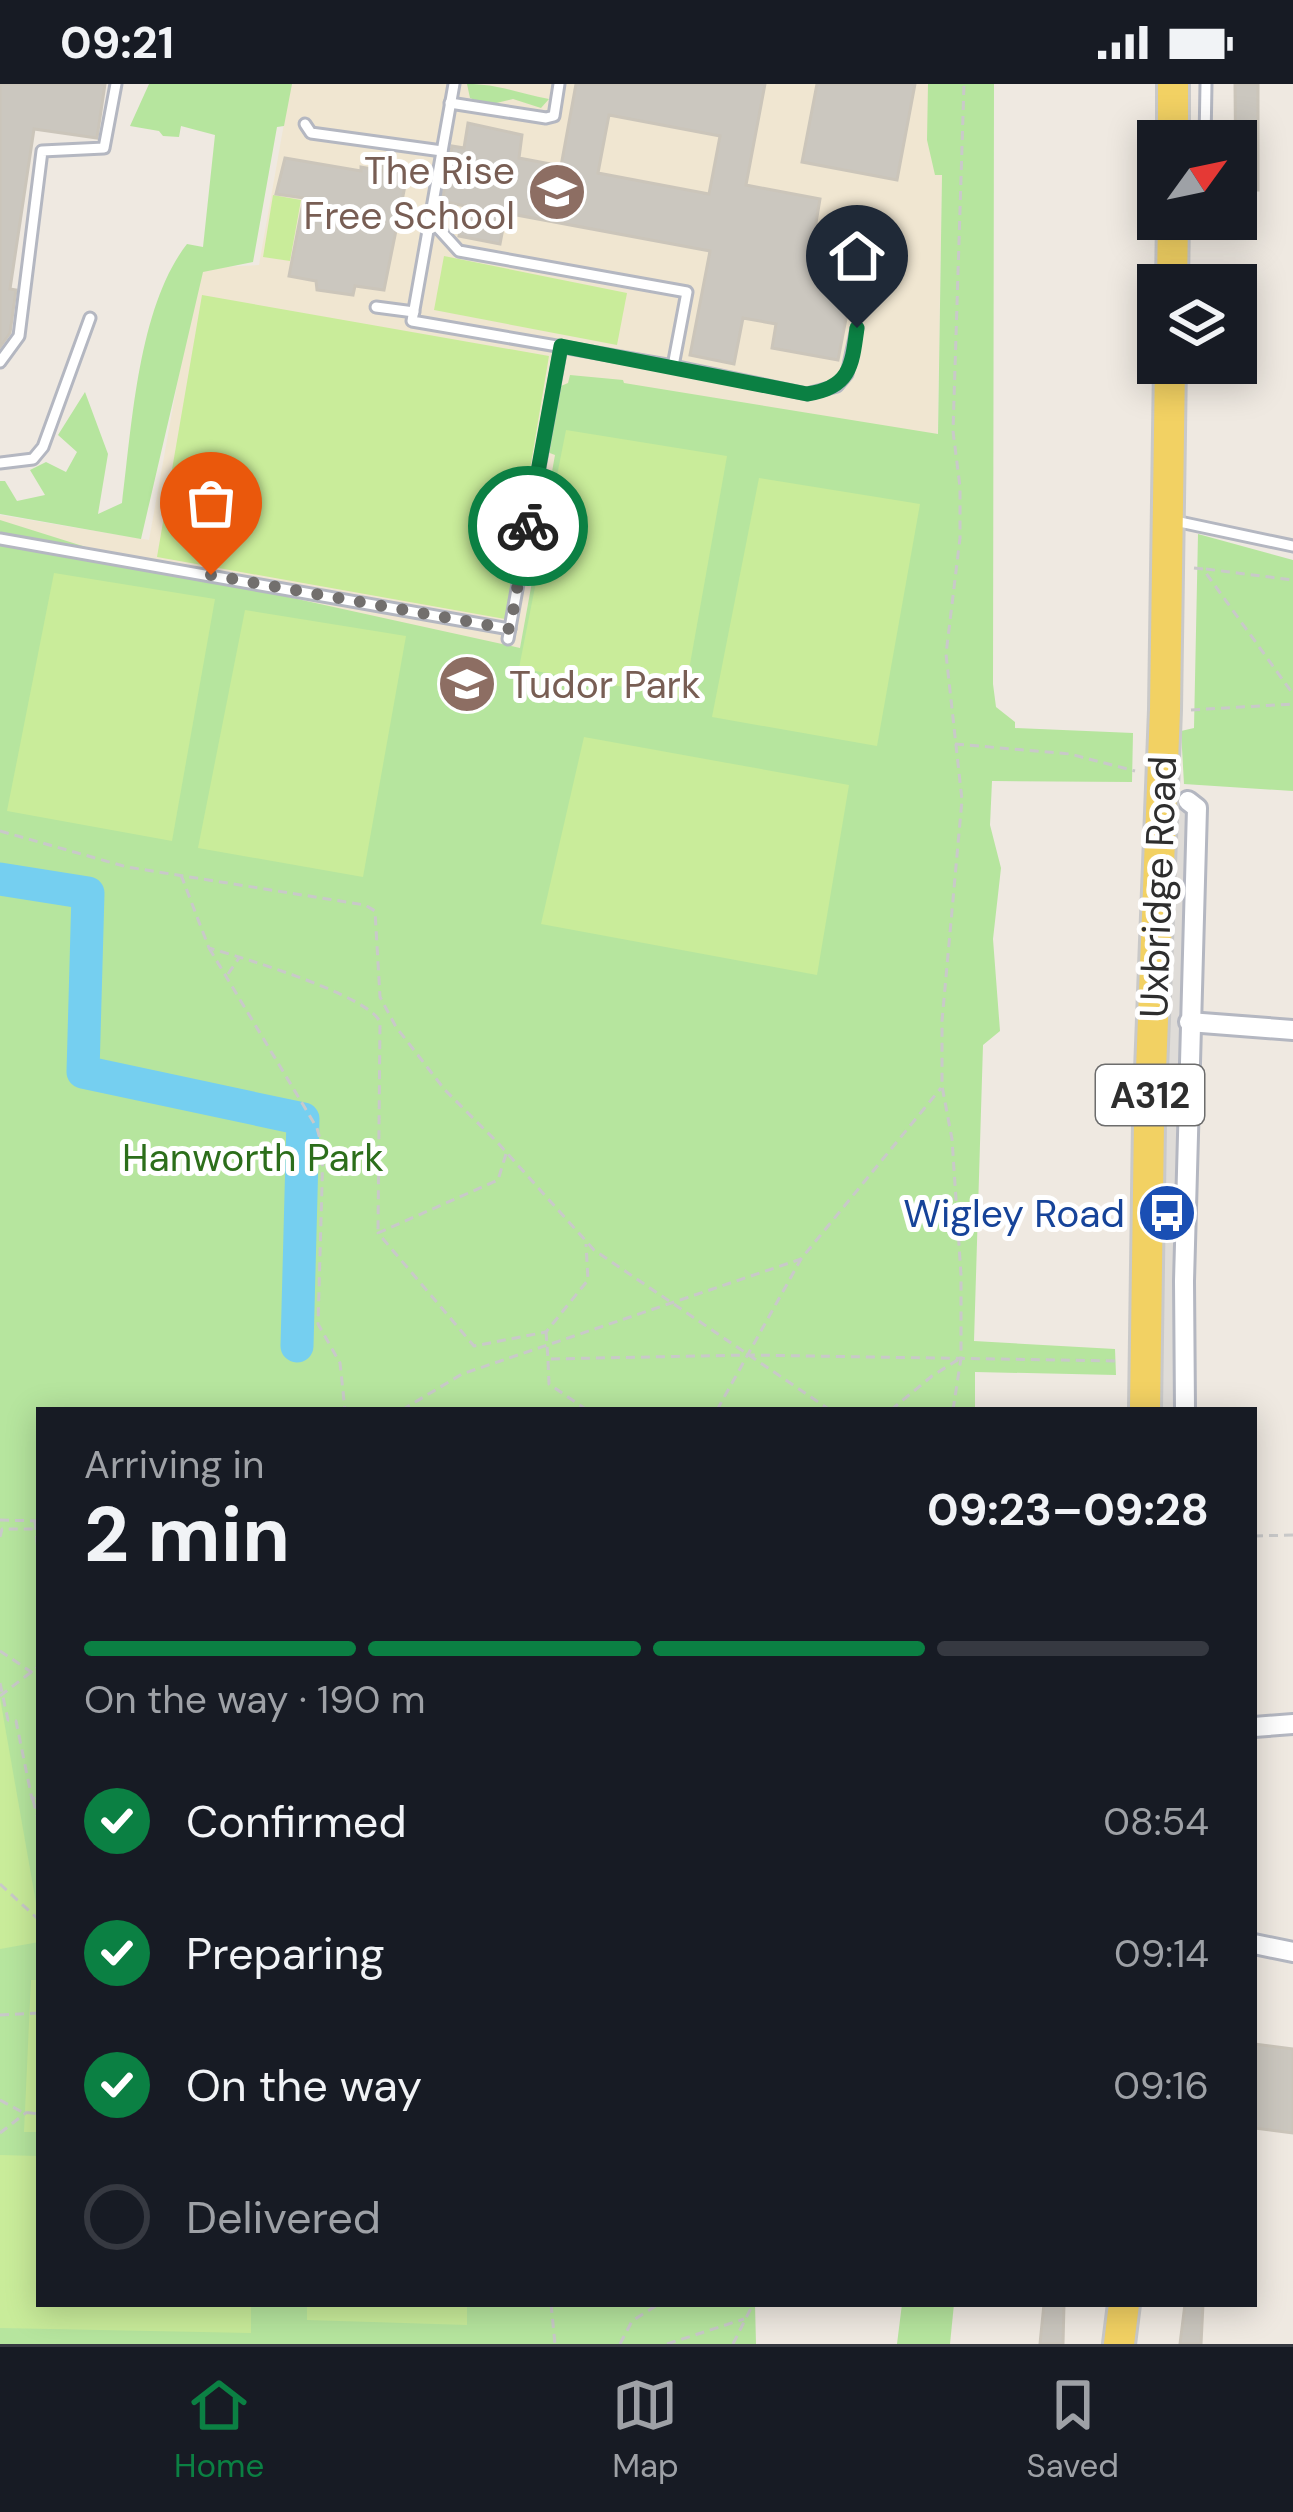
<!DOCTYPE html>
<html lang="en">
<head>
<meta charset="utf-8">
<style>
  body { margin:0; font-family:"DM Sans",sans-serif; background:#242831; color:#f1f3f6; height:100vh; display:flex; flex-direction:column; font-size:45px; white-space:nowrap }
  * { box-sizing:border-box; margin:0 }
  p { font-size:39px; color:#9ea1a6 }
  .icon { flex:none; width:66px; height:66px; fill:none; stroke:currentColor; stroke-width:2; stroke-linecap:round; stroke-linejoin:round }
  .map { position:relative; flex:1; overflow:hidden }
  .sheet { position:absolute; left:36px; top:1323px; width:1221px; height:900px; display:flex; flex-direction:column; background:#171b24; border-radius:0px; box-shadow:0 6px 30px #0003 }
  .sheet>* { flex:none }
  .needle { width:78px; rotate:57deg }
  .controls { position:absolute; left:1137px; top:36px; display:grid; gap:24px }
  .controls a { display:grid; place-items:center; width:120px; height:120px; border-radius:0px; background:#171b24; box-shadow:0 6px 30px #0003; font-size:60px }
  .pin { position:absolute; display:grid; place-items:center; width:102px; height:102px; color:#fff; margin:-123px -51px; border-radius:50% 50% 50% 0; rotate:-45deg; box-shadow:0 0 12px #0007 }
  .pin .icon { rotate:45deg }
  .courier { position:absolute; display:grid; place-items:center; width:120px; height:120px; margin:-60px; border:9px solid #0b8043; border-radius:50%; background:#fff; color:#222; box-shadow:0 3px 15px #0007 }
  .head em { font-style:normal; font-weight:700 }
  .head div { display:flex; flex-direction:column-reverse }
  .head { display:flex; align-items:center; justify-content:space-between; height:204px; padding:0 48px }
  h1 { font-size:78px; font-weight:700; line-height:90px }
  .bar { display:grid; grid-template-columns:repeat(4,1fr); gap:18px 12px; align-content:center; height:144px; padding:0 48px }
  .bar i { height:15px; border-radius:9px; background:#363941 }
  .bar .current { background:#0b8043 }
  .bar p { grid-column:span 4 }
  ol { padding:0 48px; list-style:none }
  li { display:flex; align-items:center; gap:36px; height:132px }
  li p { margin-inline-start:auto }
  li .icon { padding:12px; border-radius:50%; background:#0b8043; color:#fff; stroke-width:4 }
  li:last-child { color:#9ea1a6 }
  li i { width:66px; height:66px; border:6px solid #363941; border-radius:50% }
  .status { display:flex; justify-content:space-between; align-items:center; height:84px; padding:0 60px; background:#171b24; direction:ltr }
  .status svg { height:33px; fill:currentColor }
  .dock { display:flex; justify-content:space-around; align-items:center; height:168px; border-top:3px solid #363941; background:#171b24; font-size:33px; color:#9ea1a6 }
  .dock a { display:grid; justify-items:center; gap:6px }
  .dock .current { color:#0b8043 }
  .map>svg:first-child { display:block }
</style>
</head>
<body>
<div class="status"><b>09:21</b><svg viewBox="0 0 49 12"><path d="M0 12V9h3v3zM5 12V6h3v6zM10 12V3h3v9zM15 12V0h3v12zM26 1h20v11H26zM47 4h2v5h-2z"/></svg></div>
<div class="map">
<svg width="1293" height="2260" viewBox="0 0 1293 2260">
  <rect width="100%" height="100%" fill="#efe9e1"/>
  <path fill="#f0e6d1" d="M 291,0 L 936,0 L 943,27 L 928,945 L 0,743 L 0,431 L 149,456 L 198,184 L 259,181 Z"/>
  <g fill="#b6e59e">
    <path d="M 149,0 L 292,0 L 284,42 L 277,43 L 253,178 L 203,188 L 141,455 L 0,430 L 0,397 L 5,397 L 17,417 L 45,411 L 30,386 L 46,378 L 66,388 L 77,368 L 58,351 L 85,308 L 108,370 L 98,430 L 122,419 C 132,341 138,223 187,160 L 203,163 L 215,51 L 181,42 L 179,53 L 163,52 L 159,47 L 130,42 Z"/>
    <path d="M 467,0 C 498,0 519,9 549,15 L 541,24 L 513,15 L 488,21 L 470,14 Z"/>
    <path d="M 928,0 L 994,0 L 993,600 L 996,623 L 1015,638 L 1015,644 L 1133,649 L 1132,698 L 992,697 L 990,741 L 1001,784 L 993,855 L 1000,947 L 983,961 L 974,1257 L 1115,1265 L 1116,1291 L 975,1288 L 975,1326 L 39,1326 L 39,2220 L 755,2220 L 756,2260 L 0,2260 L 0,436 L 143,481 L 520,564 L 555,371 L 547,368 L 561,302 L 568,299 L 570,291 L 623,296 L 624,299 L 938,350 L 942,91 L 935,91 L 927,56 Z"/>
    <path d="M 1198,450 L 1293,476 L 1293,707 L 1184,700 L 1181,647 L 1194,644 Z"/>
    <path d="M 902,2220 L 954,2220 L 950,2260 L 897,2260 Z"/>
  </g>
  <g fill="#c9ec9a">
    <path d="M 273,111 L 301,116 L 290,177 L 263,173 Z"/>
    <path d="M 444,172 L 627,209 L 617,261 L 434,226 Z"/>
    <path d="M 202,211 L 549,272 L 505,535 L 157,473 Z"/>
    <path d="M 566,346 L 727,372 L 684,614 L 519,584 Z"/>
    <path d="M 759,394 L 920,420 L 877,662 L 712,633 Z"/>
    <path d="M 54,489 L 215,515 L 172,757 L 7,727 Z"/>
    <path d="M 245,526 L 406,552 L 363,793 L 198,764 Z"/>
    <path d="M 584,653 L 849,701 L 817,891 L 541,840 Z"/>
    <path d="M 0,1614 L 39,1836 L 39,1858 L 0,1865 Z"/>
    <path d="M 31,1896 L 39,1896 L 39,2048 L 24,2048 Z"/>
    <path d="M 0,2071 L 39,2072 L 39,2220 L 251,2220 L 251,2249 L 0,2244 Z"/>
    <path d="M 307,2220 L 467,2220 L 467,2241 L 307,2236 Z"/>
  </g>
  <path fill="#dfdcd8" d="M 1174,717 L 1187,727 L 1189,760 L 1176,1066 L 1174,1326 L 1161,1326 L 1166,930 Z"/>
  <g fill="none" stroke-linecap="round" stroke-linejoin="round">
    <path stroke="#75cff0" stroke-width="33" d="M 0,795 L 88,809 L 83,988 L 303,1035 L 297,1262"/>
  </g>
  <g fill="#cbc7bf" stroke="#cbc5ba" stroke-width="3" fill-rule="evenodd">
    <path d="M 0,0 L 105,0 L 97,54 L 34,45 L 10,205 L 16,206 L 10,249 L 0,263 Z"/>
    <path d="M 576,0 L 765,0 L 746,101 L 820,115 L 811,169 L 857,178 L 838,276 L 772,264 L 776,240 L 743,234 L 734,280 L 690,271 L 710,167 L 506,129 L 500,160 L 459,152 L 465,122 L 442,117 L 452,62 L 464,64 L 468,39 L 522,51 L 519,74 L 561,82 ZM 609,31 L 720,52 L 709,110 L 598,89 Z"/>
    <path d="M 817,0 L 915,0 L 897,96 L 802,78 Z"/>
    <path d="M 1235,0 L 1258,0 L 1258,106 L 1236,106 Z"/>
    <path d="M 285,74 L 361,87 L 361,83 L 383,87 L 383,82 L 408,87 L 384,206 L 355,202 L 353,211 L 317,206 L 316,197 L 289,192 L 304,114 L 276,110 Z"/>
    <path d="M 1254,1960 L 1293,1965 L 1293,2049 L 1254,2044 Z"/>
    <path d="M 1044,2220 L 1064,2220 L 1063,2260 L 1040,2260 Z"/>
    <path d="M 1185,2220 L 1203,2220 L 1201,2260 L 1180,2260 Z"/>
  </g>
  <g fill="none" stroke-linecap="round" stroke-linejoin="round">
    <g stroke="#b4b7c1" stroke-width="15">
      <g id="lane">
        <path d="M 454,0 L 412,237 L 673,282 L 807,310 L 837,302 L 847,290 L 857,244"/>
        <path d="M 450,19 L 546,34 L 554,32 L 559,0"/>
        <path d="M 305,40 L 311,49 L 442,67"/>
        <path d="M 1205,57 L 1206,0"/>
        <path d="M 430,135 L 459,167 L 687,208 L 673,282"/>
        <path d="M 376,223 L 414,228"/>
        <path d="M 0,278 L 19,252 L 42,67 L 104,64 L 116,0"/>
        <path d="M 0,379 L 33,375 L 43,363 L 90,234"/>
        <path d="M 1175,437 L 1293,462"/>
        <path d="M 0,455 L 510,545"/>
        <path d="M 508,555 L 561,263"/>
      </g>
    </g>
    <g stroke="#b4b7c1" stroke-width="24">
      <g id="street">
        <path d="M 1189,938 L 1293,946"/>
        <path d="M 1185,1326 L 1184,1197 L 1197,724 L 1188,717"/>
        <path d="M 1254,1643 L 1293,1640"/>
        <path d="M 1254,1860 L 1293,1868"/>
      </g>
    </g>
    <g stroke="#c9c9c9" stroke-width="36">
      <g id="primary">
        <path d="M 1173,0 L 1173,57"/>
        <path d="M 1172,201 L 1173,135"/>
        <path d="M 1145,1326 L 1149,1038 L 1165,626 L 1170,279"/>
        <path d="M 1119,2260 L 1124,2220"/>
      </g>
    </g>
    <g stroke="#c9c9c9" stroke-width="3" stroke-dasharray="9 6" stroke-linecap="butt">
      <path d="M 1194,484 L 1203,485 L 1293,610"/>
      <path d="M 1206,485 L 1293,496"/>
      <path d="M 1191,626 L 1293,620"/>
      <path d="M 955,660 L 1070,670 L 1135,687"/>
      <path d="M 0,747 L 127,783 L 365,821 L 375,827 L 380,913 L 396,943 L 445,1006 L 498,1059 L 594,1166 L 830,1326"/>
      <path d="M 181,791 L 209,864 C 243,874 368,911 380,938 L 378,1147"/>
      <path d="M 209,864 L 317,1044 L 323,1066 L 318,1240 L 340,1279 L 345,1326"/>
      <path d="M 228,890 L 239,874"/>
      <path d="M 506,1070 L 498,1096 L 378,1149 L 474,1262 L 546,1248 L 588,1196 L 586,1160"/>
      <path d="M 546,1248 L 548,1275 L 749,1271 L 1119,1277"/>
      <path d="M 548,1277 L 549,1300 L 587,1326"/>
      <path d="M 402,1326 L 462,1290 L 801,1175"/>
      <path d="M 717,1326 L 801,1175 L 941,1004"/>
      <path d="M 891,1326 L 932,1292 L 959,1275"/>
      <path d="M 953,1326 L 961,1274 L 961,1191 L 952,1055 L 942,1002 L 942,937 L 962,716 L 946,570 L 960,454 L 960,403 L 953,347 L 964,0"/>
      <path d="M 0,1436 L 39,1437"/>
      <path d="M 35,1437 L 39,1478"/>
      <path d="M 1254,1452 L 1293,1451"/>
      <path d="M 0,1453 L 2,1445 L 36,1445"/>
      <path d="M 0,1567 L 39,1593"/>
      <path d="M 0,1599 L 8,1636 L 16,1637 L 32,1715 L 39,1712"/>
      <path d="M 0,1612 L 39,1582"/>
      <path d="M 33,1716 L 39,1739"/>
      <path d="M 0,1800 L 39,1836"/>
      <path d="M 0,1931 L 39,1929"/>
      <path d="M 0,2016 L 22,2028 L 39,2030"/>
      <path d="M 0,2049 L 27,2028"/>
      <path d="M 551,2220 L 555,2260"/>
      <path d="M 620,2260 L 632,2237 L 659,2220"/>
      <path d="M 667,2260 L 744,2235"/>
      <path d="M 733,2260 L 753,2220"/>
    </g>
    <use href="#lane" stroke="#fff" stroke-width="9"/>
    <use href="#street" stroke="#fff" stroke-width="18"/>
    <use href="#primary" stroke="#f2d163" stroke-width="30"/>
  </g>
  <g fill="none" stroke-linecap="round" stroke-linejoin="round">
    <path stroke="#726f6d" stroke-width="12" stroke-dasharray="0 21.6" d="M 211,491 L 510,545 L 528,442"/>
    <path stroke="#0b8043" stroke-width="15" d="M 528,442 L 561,262 L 807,310 C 850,304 852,282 857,244"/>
  </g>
  <defs>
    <g id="school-disc" transform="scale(3)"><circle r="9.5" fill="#8d6e63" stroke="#fff"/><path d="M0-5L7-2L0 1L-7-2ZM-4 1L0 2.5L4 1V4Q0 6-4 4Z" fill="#fff"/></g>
    <g id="bus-disc" transform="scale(3)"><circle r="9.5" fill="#1a4fb4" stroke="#fff"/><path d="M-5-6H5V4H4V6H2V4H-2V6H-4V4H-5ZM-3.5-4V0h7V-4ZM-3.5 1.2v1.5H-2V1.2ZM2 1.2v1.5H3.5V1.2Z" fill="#fff"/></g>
  </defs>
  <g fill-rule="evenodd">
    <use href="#school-disc" x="557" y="108"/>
    <use href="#school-disc" x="467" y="600"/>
    <use href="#bus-disc" x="1167" y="1129"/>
  </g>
  <g text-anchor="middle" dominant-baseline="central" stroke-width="10" stroke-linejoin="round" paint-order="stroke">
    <rect fill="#fff" stroke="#6d6d6d" stroke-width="3" x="1096" y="981" width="108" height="60" rx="9"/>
    <g font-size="36" font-weight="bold" fill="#2e2e2e">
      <text x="1150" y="1011">A312</text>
    </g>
    <g font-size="39" fill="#785e54" stroke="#fff" text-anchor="end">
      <text x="515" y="86">The Rise<tspan x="515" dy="45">Free School</tspan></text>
      <text x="509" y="600" text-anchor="start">Tudor Park</text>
    </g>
    <g font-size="39" fill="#2e2e2e" stroke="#fff">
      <text transform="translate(1158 803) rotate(-88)">Uxbridge Road</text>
    </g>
    <g font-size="39" fill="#2c6e1b" stroke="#fff">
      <text x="253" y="1073">Hanworth Park</text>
    </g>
    <g font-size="39" fill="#164399" stroke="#fff" text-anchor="end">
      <text x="1125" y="1129">Wigley Road</text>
    </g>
  </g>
</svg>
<div class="controls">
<a><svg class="needle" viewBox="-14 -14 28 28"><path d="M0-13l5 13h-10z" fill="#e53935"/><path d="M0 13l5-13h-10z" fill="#9ea1a6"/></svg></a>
<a><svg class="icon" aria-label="layers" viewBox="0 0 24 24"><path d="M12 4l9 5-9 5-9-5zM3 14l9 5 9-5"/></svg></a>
</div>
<div class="pin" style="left:211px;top:491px;background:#ea580c"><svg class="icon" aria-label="bag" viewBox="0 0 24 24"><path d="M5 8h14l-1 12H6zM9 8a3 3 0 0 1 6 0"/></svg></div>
<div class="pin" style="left:857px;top:244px;background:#1f2937"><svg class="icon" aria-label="home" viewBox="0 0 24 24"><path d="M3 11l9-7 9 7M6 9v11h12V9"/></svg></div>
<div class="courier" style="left:528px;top:442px"><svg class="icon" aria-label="bike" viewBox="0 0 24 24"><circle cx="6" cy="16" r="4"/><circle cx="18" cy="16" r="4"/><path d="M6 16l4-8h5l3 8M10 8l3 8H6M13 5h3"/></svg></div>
<section class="sheet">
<div class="head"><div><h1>2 min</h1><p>Arriving in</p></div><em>09:23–09:28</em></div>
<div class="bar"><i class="current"></i><i class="current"></i><i class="current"></i><i></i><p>On the way · 190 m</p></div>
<ol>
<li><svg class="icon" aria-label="check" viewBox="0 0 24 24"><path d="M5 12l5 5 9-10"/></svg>Confirmed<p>08:54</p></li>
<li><svg class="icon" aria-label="check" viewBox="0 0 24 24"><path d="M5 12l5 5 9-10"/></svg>Preparing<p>09:14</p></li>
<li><svg class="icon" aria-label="check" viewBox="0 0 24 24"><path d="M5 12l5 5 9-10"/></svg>On the way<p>09:16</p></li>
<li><i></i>Delivered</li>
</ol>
</section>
</div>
<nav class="dock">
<a class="current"><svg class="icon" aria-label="home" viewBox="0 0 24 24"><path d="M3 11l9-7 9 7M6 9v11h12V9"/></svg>Home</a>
<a><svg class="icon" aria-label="map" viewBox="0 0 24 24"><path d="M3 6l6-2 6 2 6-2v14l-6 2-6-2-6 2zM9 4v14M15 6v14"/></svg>Map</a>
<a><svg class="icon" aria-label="saved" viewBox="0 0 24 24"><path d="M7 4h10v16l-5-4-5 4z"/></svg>Saved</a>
</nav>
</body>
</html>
